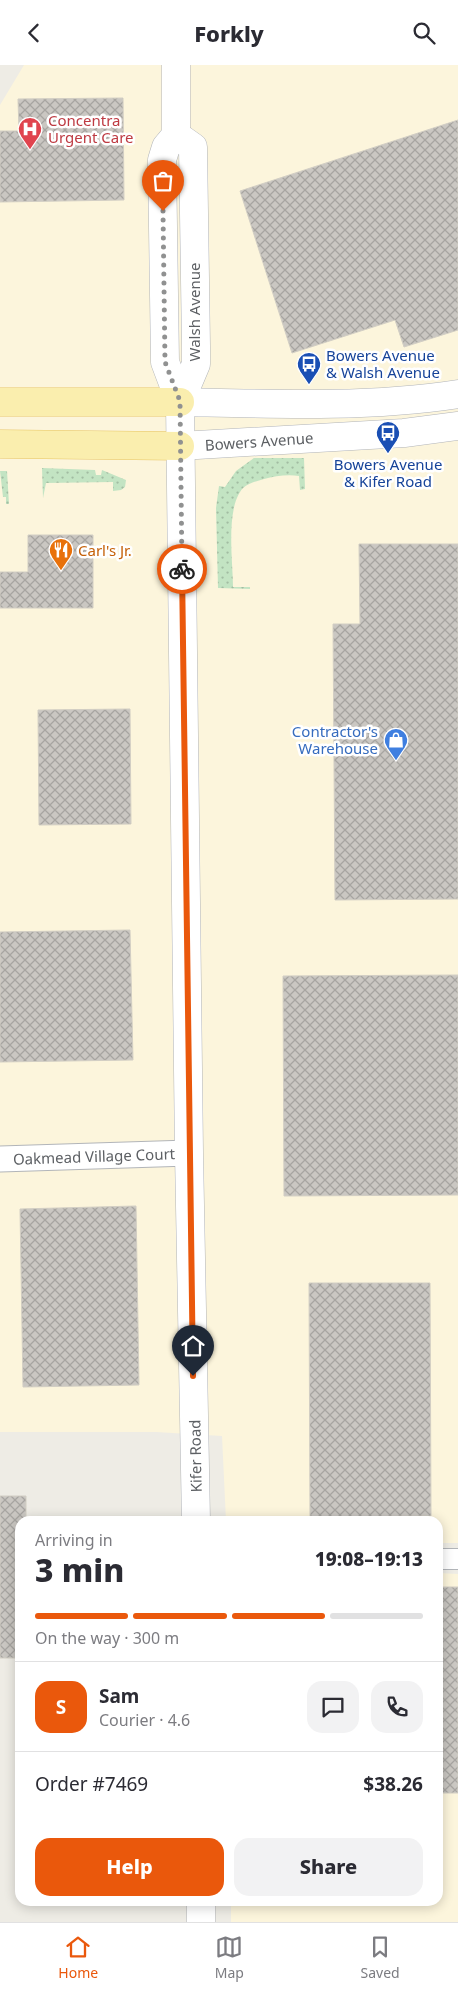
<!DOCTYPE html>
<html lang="en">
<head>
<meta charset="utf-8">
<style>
  body { margin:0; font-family:"Noto Sans",sans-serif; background:#f2f2f3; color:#2b2b33; height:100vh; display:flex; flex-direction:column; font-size:19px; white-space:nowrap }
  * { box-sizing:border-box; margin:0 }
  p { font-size:16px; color:#7c7c81 }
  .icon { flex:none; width:28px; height:28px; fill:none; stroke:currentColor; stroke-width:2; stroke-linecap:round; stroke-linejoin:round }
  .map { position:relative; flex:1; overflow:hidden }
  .sheet { position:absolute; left:15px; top:1451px; width:428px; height:390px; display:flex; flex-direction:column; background:#fff; border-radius:15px; box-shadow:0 2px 12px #0003 }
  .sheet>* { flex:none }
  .pin { position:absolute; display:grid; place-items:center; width:42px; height:42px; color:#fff; margin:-51px -21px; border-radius:50% 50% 50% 0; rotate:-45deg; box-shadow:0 0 5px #0007 }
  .pin .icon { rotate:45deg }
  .courier { position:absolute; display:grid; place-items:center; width:50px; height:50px; margin:-25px; border:4px solid #ea580c; border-radius:50%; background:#fff; color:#222; box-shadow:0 1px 6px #0007 }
  .headline em { font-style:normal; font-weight:800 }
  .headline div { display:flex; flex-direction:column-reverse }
  .headline { display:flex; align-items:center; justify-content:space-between; height:85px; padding:0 20px }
  h1 { font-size:32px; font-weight:800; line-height:38px }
  .bar { display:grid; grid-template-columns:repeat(4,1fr); gap:8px 5px; align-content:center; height:60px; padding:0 20px }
  .bar i { height:6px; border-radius:4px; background:#e1e1e2 }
  .bar .selected { background:#ea580c }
  .bar p { grid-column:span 4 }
  .line { display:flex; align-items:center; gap:12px; padding:0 20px; border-top:1px solid #e1e1e2 }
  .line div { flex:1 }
  .round { display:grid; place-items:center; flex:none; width:52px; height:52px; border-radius:15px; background:#f2f2f3 }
  .primary-button { display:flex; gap:10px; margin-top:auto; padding:10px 20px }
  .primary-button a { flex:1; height:58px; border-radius:15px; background:#ea580c; color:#fff; font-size:20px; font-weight:800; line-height:58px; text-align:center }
  .primary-button a+a { background:#f2f2f3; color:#2b2b33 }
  header { display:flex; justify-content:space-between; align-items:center; height:65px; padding:0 20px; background:#fff; font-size:22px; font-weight:800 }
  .menu { display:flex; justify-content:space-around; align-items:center; height:70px; border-top:1px solid #e1e1e2; background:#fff; font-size:14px; color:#7c7c81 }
  .menu a { display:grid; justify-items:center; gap:2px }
  .menu .selected { color:#ea580c }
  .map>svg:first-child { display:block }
</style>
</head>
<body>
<header><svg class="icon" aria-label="back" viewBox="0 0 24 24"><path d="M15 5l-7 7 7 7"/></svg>Forkly<svg class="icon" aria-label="search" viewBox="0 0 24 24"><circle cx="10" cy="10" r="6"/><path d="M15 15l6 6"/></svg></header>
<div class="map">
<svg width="458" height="1857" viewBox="0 0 458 1857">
  <defs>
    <pattern id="grass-dots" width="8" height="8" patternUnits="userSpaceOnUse" patternTransform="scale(1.25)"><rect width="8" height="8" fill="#c3e4c3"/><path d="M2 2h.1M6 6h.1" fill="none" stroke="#a2bca2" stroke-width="1.8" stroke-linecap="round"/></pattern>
    <pattern id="building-cross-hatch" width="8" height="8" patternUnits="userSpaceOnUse" patternTransform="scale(1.25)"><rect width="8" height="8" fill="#cac7c2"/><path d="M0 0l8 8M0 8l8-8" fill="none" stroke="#a7a5a1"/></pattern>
  </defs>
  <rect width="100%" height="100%" fill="#eeece5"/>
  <g fill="#fcf5dc">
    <path d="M 24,0 L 458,0 L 458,1478 L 438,1478 L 438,1456 L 226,1456 L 222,1371 L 156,1367 L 0,1367 L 0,40 Z"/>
    <path d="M 438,1508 L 458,1509 L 458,1857 L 231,1857 L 231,1836 L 438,1836 Z"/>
  </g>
  <g fill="url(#grass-dots)">
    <path d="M 254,393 L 304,393 L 305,424 L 300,425 L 299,411 C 288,409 275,411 264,414 C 257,416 249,418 243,423 C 225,443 233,496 233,522 L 250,522 L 250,524 L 218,523 L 216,443 L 219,421 L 225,422 L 236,406 Z"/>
    <path d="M 42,403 L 95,405 L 96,410 L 101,410 L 102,405 L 126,415 L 125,422 L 121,425 L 113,426 L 113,417 L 46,418 L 43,433 Z"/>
    <path d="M 0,406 L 7,406 L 9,439 L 6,439 L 6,432 L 3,432 Z"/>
  </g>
  <g fill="url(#building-cross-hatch)" stroke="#d2cec4">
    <path d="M 123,33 L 124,135 L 0,137 L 0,66 L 19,66 L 18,34 Z"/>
    <path d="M 458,55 L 458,265 L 404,282 L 395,255 L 292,288 L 240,126 Z"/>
    <path d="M 28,470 L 93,470 L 93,543 L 0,543 L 0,507 L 28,507 Z"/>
    <path d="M 359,479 L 458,479 L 458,834 L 335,835 L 333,559 L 360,559 Z"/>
    <path d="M 130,644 L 131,759 L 39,760 L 38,645 Z"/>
    <path d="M 130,865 L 133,995 L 0,997 L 0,867 Z"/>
    <path d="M 458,910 L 458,1130 L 284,1131 L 283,911 Z"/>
    <path d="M 136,1141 L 139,1320 L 23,1322 L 20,1144 Z"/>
    <path d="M 309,1218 L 430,1218 L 431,1451 L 310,1452 Z"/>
    <path d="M 0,1431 L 26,1431 L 26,1456 L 20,1456 L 20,1593 L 0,1593 Z"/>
    <rect x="438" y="1522" width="20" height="206"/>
  </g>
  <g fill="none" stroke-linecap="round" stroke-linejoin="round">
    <g stroke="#b2b5b9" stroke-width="22">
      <path id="minor" d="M 438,1494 L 458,1494"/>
    </g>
    <g stroke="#b2b5b9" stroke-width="27">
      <path id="tertiary" d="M 0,1094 L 189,1088"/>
    </g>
    <g stroke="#b1b4b9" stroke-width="29">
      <g id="secondary">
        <path d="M 176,0 L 176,70 L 166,82 L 162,95 L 165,297 L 180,337 L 189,1088 L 196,1456"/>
        <path d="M 176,70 L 193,82 L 196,281 L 196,299 L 180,337"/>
        <path d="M 180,337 C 272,339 366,343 458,329"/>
        <path d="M 180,381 L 404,368 L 458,361"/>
        <path d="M 201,1836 L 201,1857"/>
      </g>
    </g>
    <g stroke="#e8c564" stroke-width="29">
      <g id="primary">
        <path d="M 0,337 L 180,337"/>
        <path d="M 0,379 L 180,381"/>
      </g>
    </g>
    <use href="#minor" stroke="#fff" stroke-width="20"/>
    <use href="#tertiary" stroke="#fff" stroke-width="25"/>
    <use href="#secondary" stroke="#fff" stroke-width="28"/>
    <use href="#primary" stroke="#faeeae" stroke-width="28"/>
  </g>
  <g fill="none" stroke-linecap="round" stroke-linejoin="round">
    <path stroke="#909191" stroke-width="5" stroke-dasharray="0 9" d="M 163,146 L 165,297 L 180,336 L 182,504"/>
    <path stroke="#ea580c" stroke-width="6" d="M 182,504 L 193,1311"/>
  </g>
  <defs>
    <g id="hospital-pin" transform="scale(1.25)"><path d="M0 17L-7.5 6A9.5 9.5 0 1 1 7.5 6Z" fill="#e0444e" stroke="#fff"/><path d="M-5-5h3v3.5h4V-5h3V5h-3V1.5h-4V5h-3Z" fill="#fff"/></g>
    <g id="bus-pin" transform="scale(1.25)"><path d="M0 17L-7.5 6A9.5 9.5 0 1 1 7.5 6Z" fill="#1a4fb4" stroke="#fff"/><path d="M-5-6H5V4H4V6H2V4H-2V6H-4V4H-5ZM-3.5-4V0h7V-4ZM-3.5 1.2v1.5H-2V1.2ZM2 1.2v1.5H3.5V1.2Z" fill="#fff"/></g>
    <g id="restaurant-pin" transform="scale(1.25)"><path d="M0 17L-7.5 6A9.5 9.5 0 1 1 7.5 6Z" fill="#e8710a" stroke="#fff"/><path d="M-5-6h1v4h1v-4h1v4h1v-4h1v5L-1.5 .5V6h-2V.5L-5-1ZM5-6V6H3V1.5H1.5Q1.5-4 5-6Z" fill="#fff"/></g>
    <g id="shop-pin" transform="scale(1.25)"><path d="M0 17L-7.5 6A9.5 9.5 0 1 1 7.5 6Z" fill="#3f7fe0" stroke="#fff"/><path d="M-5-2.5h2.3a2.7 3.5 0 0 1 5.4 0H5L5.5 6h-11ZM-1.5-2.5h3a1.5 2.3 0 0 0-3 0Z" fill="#fff"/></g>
  </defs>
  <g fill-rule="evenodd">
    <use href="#hospital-pin" x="30" y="64"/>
    <use href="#bus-pin" x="309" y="299"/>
    <use href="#bus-pin" x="388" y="368"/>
    <use href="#restaurant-pin" x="61" y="485"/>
    <use href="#shop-pin" x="396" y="675"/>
  </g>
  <g text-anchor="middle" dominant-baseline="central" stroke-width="5" stroke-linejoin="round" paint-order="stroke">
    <g font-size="15" fill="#be3a42" stroke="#fff" text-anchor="start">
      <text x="48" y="55">Concentra<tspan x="48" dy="17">Urgent Care</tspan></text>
    </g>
    <g font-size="15" fill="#5d6064" stroke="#fff">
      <text transform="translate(194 247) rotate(-90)">Walsh Avenue</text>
      <text transform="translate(259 376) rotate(-4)">Bowers Avenue</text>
      <text transform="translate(94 1091) rotate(-2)">Oakmead Village Court</text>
      <text transform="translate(195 1391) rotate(-91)">Kifer Road</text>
    </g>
    <g font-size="15" fill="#164399" stroke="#fff" text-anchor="start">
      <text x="326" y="290">Bowers Avenue<tspan x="326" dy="17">&amp; Walsh Avenue</tspan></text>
      <text x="388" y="399" text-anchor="middle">Bowers Avenue<tspan x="388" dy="17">&amp; Kifer Road</tspan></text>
    </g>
    <g font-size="15" fill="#c56008" stroke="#fff" text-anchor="start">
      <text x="78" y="485">Carl's Jr.</text>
    </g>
    <g font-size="15" fill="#366cbe" stroke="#fff" text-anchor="end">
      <text x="378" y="666">Contractor's<tspan x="378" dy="17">Warehouse</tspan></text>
    </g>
  </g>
</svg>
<div class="pin" style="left:163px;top:146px;background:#ea580c"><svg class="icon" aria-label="bag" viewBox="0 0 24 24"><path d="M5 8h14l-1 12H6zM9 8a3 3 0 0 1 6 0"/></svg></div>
<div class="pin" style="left:193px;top:1311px;background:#1f2937"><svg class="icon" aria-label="home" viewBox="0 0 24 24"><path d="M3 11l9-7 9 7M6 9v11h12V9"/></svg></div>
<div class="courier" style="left:182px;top:504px"><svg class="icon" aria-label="bike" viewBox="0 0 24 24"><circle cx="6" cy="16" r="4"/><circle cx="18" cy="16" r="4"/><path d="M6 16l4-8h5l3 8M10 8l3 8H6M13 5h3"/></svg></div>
<section class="sheet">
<div class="headline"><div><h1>3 min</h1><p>Arriving in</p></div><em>19:08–19:13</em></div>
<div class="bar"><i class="selected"></i><i class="selected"></i><i class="selected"></i><i></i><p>On the way · 300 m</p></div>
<div class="line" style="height:90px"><b class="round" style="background:#ea580c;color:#fff">S</b><div><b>Sam</b><p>Courier · 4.6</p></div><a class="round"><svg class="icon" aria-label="chat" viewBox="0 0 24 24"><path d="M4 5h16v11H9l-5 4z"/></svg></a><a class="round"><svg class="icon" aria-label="phone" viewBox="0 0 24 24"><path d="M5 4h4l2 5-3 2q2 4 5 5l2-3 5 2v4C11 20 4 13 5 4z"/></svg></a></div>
<div class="line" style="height:65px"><div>Order #7469</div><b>$38.26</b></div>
<div class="primary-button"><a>Help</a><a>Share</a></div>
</section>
</div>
<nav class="menu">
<a class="selected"><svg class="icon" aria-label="home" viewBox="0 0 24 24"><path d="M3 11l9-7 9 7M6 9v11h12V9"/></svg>Home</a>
<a><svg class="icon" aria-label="map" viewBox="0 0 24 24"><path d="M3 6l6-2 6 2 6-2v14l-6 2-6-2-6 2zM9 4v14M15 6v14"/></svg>Map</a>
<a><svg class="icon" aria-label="saved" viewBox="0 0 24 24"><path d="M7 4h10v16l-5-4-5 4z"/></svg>Saved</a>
</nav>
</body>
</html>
